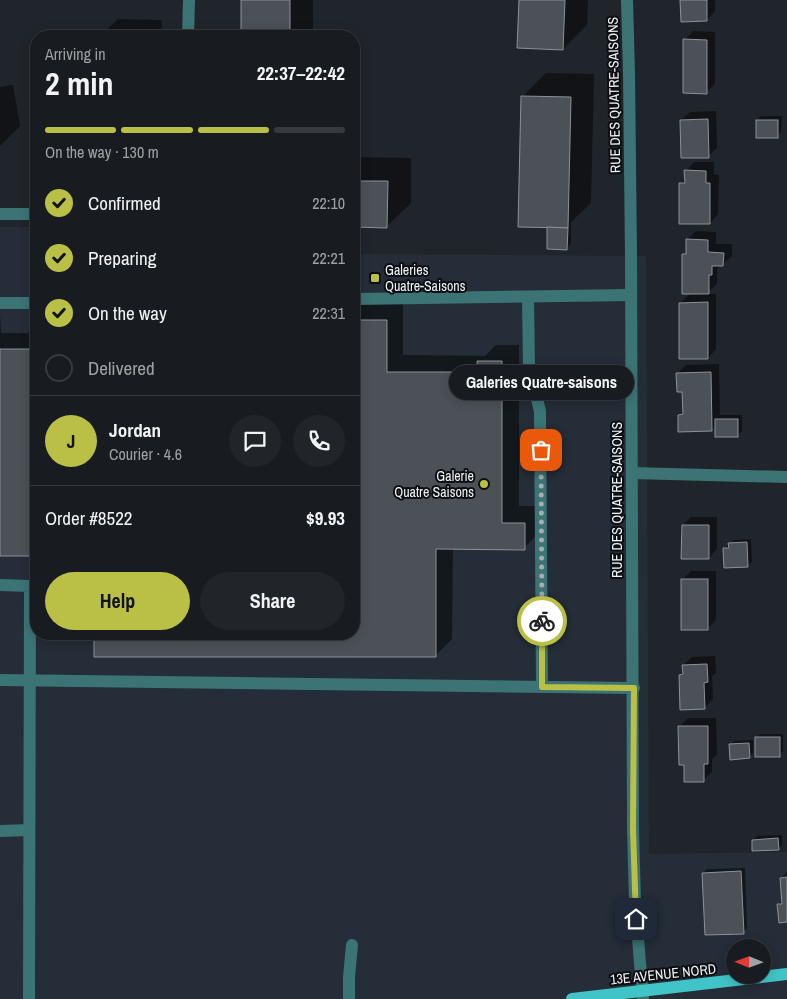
<!DOCTYPE html>
<html lang="en">
<head>
<meta charset="utf-8">
<style>
  body { margin:0; font-family:"Archivo Narrow",sans-serif; background:#212529; color:#f1f3f6; height:100vh; display:flex; flex-direction:column; font-size:19px; white-space:nowrap }
  * { box-sizing:border-box; margin:0 }
  p { font-size:16px; color:#9fa1a5 }
  .icon { flex:none; width:28px; height:28px; fill:none; stroke:currentColor; stroke-width:2; stroke-linecap:round; stroke-linejoin:round }
  .map { position:relative; flex:1; overflow:hidden }
  .sheet { position:absolute; left:30px; top:30px; width:330px; height:610px; display:flex; flex-direction:column; background:#181c20; border-radius:20px; box-shadow:0 2px 12px #0003,0 0 0 1px #363a3e }
  .sheet>* { flex:none }
  .needle { width:32px; rotate:271deg }
  .fabs { position:absolute; left:726px; top:939px; display:grid; gap:10px }
  .fabs a { display:grid; place-items:center; width:45px; height:45px; border-radius:50%; background:#181c20; box-shadow:0 2px 12px #0003,0 0 0 1px #363a3e; font-size:25px }
  .pin { position:absolute; display:grid; place-items:center; width:42px; height:42px; color:#fff; margin:-21px; border-radius:10px; box-shadow:0 2px 8px #0006 }
  .courier { position:absolute; display:grid; place-items:center; width:50px; height:50px; margin:-25px; border:4px solid #bac046; border-radius:50%; background:#fff; color:#222; box-shadow:0 1px 6px #0007 }
  .bubble { position:absolute; height:35px; border-radius:18px; background:#181c20; box-shadow:0 2px 12px #0003,0 0 0 1px #363a3e; font-size:16px; font-weight:700; line-height:35px; text-align:center }
  .overview em { font-style:normal; font-weight:700 }
  .overview div { display:flex; flex-direction:column-reverse }
  .overview { display:flex; align-items:center; justify-content:space-between; height:85px; padding:0 15px }
  h1 { font-size:32px; font-weight:700; line-height:38px }
  .bar { display:grid; grid-template-columns:repeat(4,1fr); gap:8px 5px; align-content:center; height:60px; padding:0 15px }
  .bar i { height:6px; border-radius:4px; background:#363a3e }
  .bar .on { background:#bac046 }
  .bar p { grid-column:span 4 }
  .line { display:flex; align-items:center; gap:12px; padding:0 15px; border-top:1px solid #363a3e }
  .line div { flex:1 }
  .round { display:grid; place-items:center; flex:none; width:52px; height:52px; border-radius:26px; background:#212529 }
  ol { padding:0 15px; list-style:none }
  li { display:flex; align-items:center; gap:15px; height:55px }
  li p { margin-inline-start:auto }
  li .icon { padding:5px; border-radius:50%; background:#bac046; color:#111; stroke-width:4 }
  li:last-child { color:#9fa1a5 }
  li i { width:28px; height:28px; border:2px solid #363a3e; border-radius:50% }
  .cta { display:flex; gap:10px; margin-top:auto; padding:10px 15px }
  .cta a { flex:1; height:58px; border-radius:30px; background:#bac046; color:#111; font-size:20px; font-weight:700; line-height:58px; text-align:center }
  .cta a+a { background:#212529; color:#f1f3f6 }
  .map>svg:first-child { display:block }
</style>
</head>
<body>
<div class="map">
<svg width="787" height="999" viewBox="0 0 787 999">
  <rect width="100%" height="100%" fill="#20252b"/>
  <path fill="#242d38" fill-rule="evenodd" d="M 0,227 L 36,227 L 36,634 L 354,634 L 354,254 L 646,256 L 649,854 L 787,852 L 787,999 L 0,999 ZM 735,948 L 762,948 L 762,975 L 735,975 Z"/>
  <g fill="#0007">
    <rect x="242" y="0" width="71" height="36"/>
    <path d="M 520,0 L 588,0 L 587,25 L 563,49 Z"/>
    <path d="M 681,0 L 715,0 L 715,11 L 707,20 Z"/>
    <path d="M 118,19 L 162,20 L 161,36 L 100,36 Z"/>
    <path d="M 693,31 L 715,32 L 715,84 L 706,92 L 685,40 Z"/>
    <path d="M 546,73 L 594,74 L 591,203 L 571,222 L 571,244 L 567,248 L 522,97 Z"/>
    <path d="M 13,85 L 20,126 L 0,146 L 0,87 Z"/>
    <path d="M 716,111 L 717,148 L 708,156 L 681,120 L 690,112 Z"/>
    <path d="M 761,116 L 782,116 L 781,132 L 777,136 L 757,120 Z"/>
    <path d="M 354,157 L 411,158 L 411,203 L 387,226 L 354,226 Z"/>
    <path d="M 694,162 L 714,162 L 714,174 L 719,175 L 718,214 L 710,223 L 680,184 L 686,178 L 686,171 Z"/>
    <path d="M 696,231 L 716,232 L 716,244 L 732,244 L 732,256 L 717,269 L 717,284 L 706,294 L 716,294 L 716,349 L 708,358 L 680,303 L 691,293 L 683,255 L 688,250 L 687,240 Z"/>
    <path d="M 354,304 L 403,304 L 403,355 L 485,356 L 496,345 L 519,345 L 519,506 L 541,506 L 541,531 L 524,548 L 453,548 L 452,639 L 435,656 L 96,655 L 96,634 L 354,634 Z"/>
    <path d="M 0,314 L 1,333 L 36,333 L 36,555 L 0,555 Z"/>
    <path d="M 719,364 L 720,415 L 742,415 L 742,431 L 738,435 L 716,425 L 712,430 L 679,415 L 684,410 L 683,390 L 678,373 L 686,365 Z"/>
    <path d="M 691,517 L 717,517 L 717,549 L 709,558 L 683,525 Z"/>
    <path d="M 751,539 L 752,562 L 748,566 L 724,549 L 734,540 Z"/>
    <path d="M 691,571 L 716,571 L 716,620 L 707,629 L 682,580 Z"/>
    <path d="M 715,656 L 716,673 L 712,676 L 713,699 L 704,708 L 680,675 L 684,671 L 683,665 L 692,657 Z"/>
    <path d="M 688,718 L 716,718 L 717,754 L 712,759 L 712,772 L 703,780 L 685,763 L 680,726 Z"/>
    <path d="M 760,734 L 783,734 L 783,751 L 779,755 L 756,738 Z"/>
    <path d="M 753,740 L 753,753 L 749,757 L 730,745 L 734,741 Z"/>
    <path d="M 782,835 L 782,845 L 778,849 L 753,840 L 757,836 Z"/>
    <path d="M 745,868 L 747,928 L 743,932 L 703,873 L 707,869 Z"/>
    <path d="M 787,872 L 787,921 L 778,905 L 783,900 L 781,878 Z"/>
  </g>
  <g fill="#4c5158" stroke="#8c929a">
    <rect x="241" y="0" width="49" height="36"/>
    <path d="M 519,0 L 565,0 L 563,50 L 517,48 Z"/>
    <path d="M 680,0 L 707,0 L 707,21 L 681,22 Z"/>
    <path d="M 683,39 L 707,40 L 707,94 L 683,93 Z"/>
    <path d="M 521,96 L 571,97 L 568,228 L 518,227 Z"/>
    <path d="M 708,119 L 709,158 L 681,158 L 680,120 Z"/>
    <rect x="756" y="120" width="22" height="18"/>
    <path d="M 684,170 L 706,171 L 706,183 L 710,183 L 710,224 L 679,224 L 679,183 L 685,183 Z"/>
    <path d="M 354,181 L 388,181 L 387,228 L 354,227 Z"/>
    <path d="M 547,227 L 568,228 L 567,250 L 547,249 Z"/>
    <path d="M 686,239 L 708,240 L 708,252 L 724,253 L 723,266 L 712,266 L 712,275 L 709,275 L 709,294 L 682,294 L 682,254 L 686,254 Z"/>
    <path d="M 708,302 L 708,359 L 679,359 L 679,303 Z"/>
    <path d="M 354,320 L 387,320 L 387,372 L 477,372 L 477,361 L 502,361 L 502,523 L 525,523 L 525,550 L 436,549 L 436,657 L 94,657 L 94,634 L 354,634 Z"/>
    <rect x="0" y="349" width="36" height="207"/>
    <path d="M 711,372 L 712,431 L 678,432 L 678,415 L 683,414 L 682,392 L 677,392 L 676,373 Z"/>
    <rect x="715" y="419" width="23" height="18"/>
    <path d="M 682,525 L 709,525 L 709,559 L 681,559 Z"/>
    <path d="M 747,542 L 748,567 L 724,568 L 723,548 L 729,548 L 728,543 Z"/>
    <rect x="681" y="579" width="27" height="51"/>
    <path d="M 707,664 L 708,682 L 704,683 L 705,709 L 680,710 L 679,675 L 683,674 L 682,665 Z"/>
    <path d="M 678,726 L 708,726 L 708,764 L 704,764 L 704,782 L 684,782 L 684,765 L 679,765 Z"/>
    <rect x="755" y="737" width="25" height="20"/>
    <path d="M 749,743 L 750,758 L 730,760 L 729,744 Z"/>
    <path d="M 778,838 L 779,850 L 752,851 L 752,840 Z"/>
    <path d="M 741,871 L 744,934 L 705,935 L 702,873 Z"/>
    <path d="M 787,877 L 787,922 L 779,923 L 777,904 L 782,904 L 780,878 Z"/>
  </g>
  <g fill="none" stroke-linecap="round" stroke-linejoin="round">
    <g stroke="#3c7475" stroke-width="12">
      <path d="M 627,0 L 629,73 L 631,256 L 633,829 L 635,902 L 643,999"/>
      <path d="M 188,36 L 189,0"/>
      <path d="M 0,214 L 36,214"/>
      <path d="M 528,297 L 529,368 L 540,411 L 542,687"/>
      <path d="M 354,299 L 631,295"/>
      <path d="M 0,303 L 36,303"/>
      <path d="M 632,473 L 787,477"/>
      <path d="M 0,585 L 30,586 L 29,999"/>
      <path d="M 0,680 L 634,688"/>
      <path d="M 0,831 L 29,830"/>
      <path d="M 349,999 L 349,977 L 352,945"/>
    </g>
    <path stroke="#40c4c7" stroke-width="12" d="M 572,999 L 787,974"/>
  </g>
  <g fill="none" stroke-linecap="round" stroke-linejoin="round">
    <path stroke="#a7acb0" stroke-width="5" stroke-dasharray="0 9" d="M 541,450 L 542,621"/>
    <path stroke="#bac046" stroke-width="6" d="M 542,621 L 542,687 L 634,688 L 633,829 L 636,919"/>
  </g>
  <g fill="#bac046" stroke="#0c0e11" stroke-width="2">
    <rect x="370" y="273" width="10" height="10" rx="2.5"/>
    <circle cx="484" cy="484" r="5"/>
  </g>
  <g text-anchor="middle" dominant-baseline="central" stroke-width="4" stroke-linejoin="round" paint-order="stroke">
    <g font-size="14" fill="#f0f4f8" stroke="#0c0e11">
      <text transform="translate(614 95) rotate(-91)">RUE DES QUATRE-SAISONS</text>
      <text transform="translate(617 500) rotate(-90)">RUE DES QUATRE-SAISONS</text>
      <text transform="translate(663 974) rotate(-6)">13E AVENUE NORD</text>
    </g>
    <g font-size="14" fill="#f0f4f8" stroke="#0c0e11" text-anchor="start">
      <text x="385" y="270">Galeries<tspan x="385" dy="16">Quatre-Saisons</tspan></text>
      <text x="474" y="476" text-anchor="end">Galerie<tspan x="474" dy="16">Quatre Saisons</tspan></text>
    </g>
  </g>
</svg>
<div class="fabs">
<a><svg class="needle" viewBox="-14 -14 28 28"><path d="M0-13l5 13h-10z" fill="#e53935"/><path d="M0 13l5-13h-10z" fill="#9fa1a5"/></svg></a>
</div>
<div class="pin" style="left:541px;top:450px;background:#ea580c"><svg class="icon" aria-label="bag" viewBox="0 0 24 24"><path d="M5 8h14l-1 12H6zM9 8a3 3 0 0 1 6 0"/></svg></div>
<div class="pin" style="left:636px;top:919px;background:#1f2937"><svg class="icon" aria-label="home" viewBox="0 0 24 24"><path d="M3 11l9-7 9 7M6 9v11h12V9"/></svg></div>
<div class="courier" style="left:542px;top:621px"><svg class="icon" aria-label="bike" viewBox="0 0 24 24"><circle cx="6" cy="16" r="4"/><circle cx="18" cy="16" r="4"/><path d="M6 16l4-8h5l3 8M10 8l3 8H6M13 5h3"/></svg></div>
<div class="bubble" style="left:449px;top:365px;width:185px">Galeries Quatre-saisons</div>
<section class="sheet">
<div class="overview"><div><h1>2 min</h1><p>Arriving in</p></div><em>22:37–22:42</em></div>
<div class="bar"><i class="on"></i><i class="on"></i><i class="on"></i><i></i><p>On the way · 130 m</p></div>
<ol>
<li><svg class="icon" aria-label="check" viewBox="0 0 24 24"><path d="M5 12l5 5 9-10"/></svg>Confirmed<p>22:10</p></li>
<li><svg class="icon" aria-label="check" viewBox="0 0 24 24"><path d="M5 12l5 5 9-10"/></svg>Preparing<p>22:21</p></li>
<li><svg class="icon" aria-label="check" viewBox="0 0 24 24"><path d="M5 12l5 5 9-10"/></svg>On the way<p>22:31</p></li>
<li><i></i>Delivered</li>
</ol>
<div class="line" style="height:90px"><b class="round" style="background:#bac046;color:#111">J</b><div><b>Jordan</b><p>Courier · 4.6</p></div><a class="round"><svg class="icon" aria-label="chat" viewBox="0 0 24 24"><path d="M4 5h16v11H9l-5 4z"/></svg></a><a class="round"><svg class="icon" aria-label="phone" viewBox="0 0 24 24"><path d="M5 4h4l2 5-3 2q2 4 5 5l2-3 5 2v4C11 20 4 13 5 4z"/></svg></a></div>
<div class="line" style="height:65px"><div>Order #8522</div><b>$9.93</b></div>
<div class="cta"><a>Help</a><a>Share</a></div>
</section>
</div>
</body>
</html>
